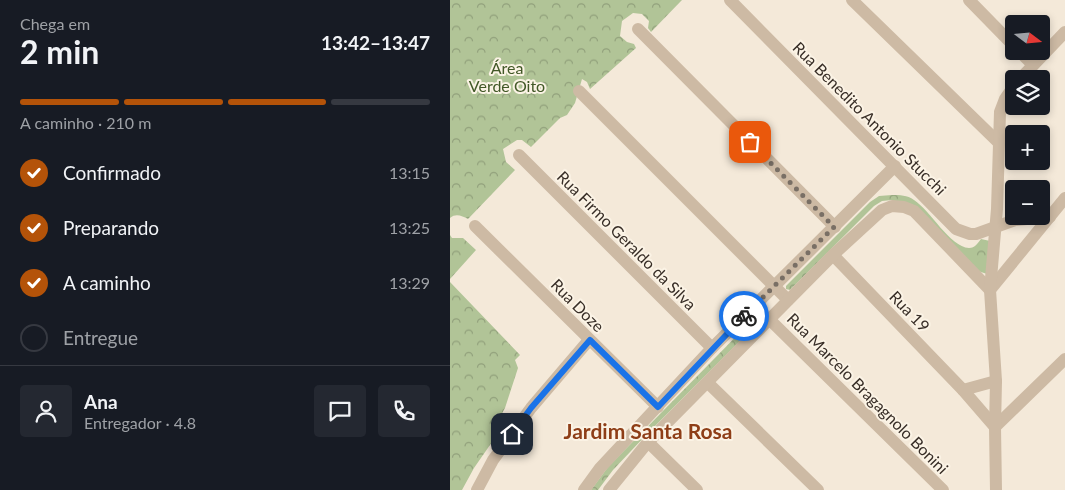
<!DOCTYPE html>
<html lang="pt">
<head>
<meta charset="utf-8">
<style>
  body { margin:0; font-family:Lato,sans-serif; background:#242831; color:#f1f3f6; height:100vh; display:flex; flex-direction:column; font-size:19px; white-space:nowrap }
  * { box-sizing:border-box; margin:0 }
  p { font-size:16px; color:#9ea1a6 }
  .icon { flex:none; width:28px; height:28px; fill:none; stroke:currentColor; stroke-width:2; stroke-linecap:round; stroke-linejoin:round }
  .map { position:relative; flex:1; overflow:hidden }
  .panel { display:flex; flex-direction:column; background:#171b24; width:450px }
  .panel>* { flex:none }
  .needle { width:32px; rotate:106deg }
  .buttons { position:absolute; left:555px; top:15px; display:grid; gap:10px }
  .buttons a { display:grid; place-items:center; width:45px; height:45px; border-radius:5px; background:#171b24; box-shadow:0 2px 8px #0003; font-size:25px }
  .pin { position:absolute; display:grid; place-items:center; width:42px; height:42px; color:#fff; margin:-21px; border-radius:10px; box-shadow:0 2px 8px #0006 }
  .courier { position:absolute; display:grid; place-items:center; width:50px; height:50px; margin:-25px; border:4px solid #1a73e8; border-radius:50%; background:#fff; color:#222; box-shadow:0 1px 6px #0007 }
  .overview em { font-style:normal; font-weight:700 }
  .overview div { display:flex; flex-direction:column-reverse }
  .overview { display:flex; align-items:center; justify-content:space-between; height:85px; padding:0 20px }
  h1 { font-size:32px; font-weight:700; line-height:38px }
  .bar { display:grid; grid-template-columns:repeat(4,1fr); gap:8px 5px; align-content:center; height:60px; padding:0 20px }
  .bar i { height:6px; border-radius:4px; background:#363941 }
  .bar .selected { background:#b45309 }
  .bar p { grid-column:span 4 }
  .line { display:flex; align-items:center; gap:12px; padding:0 20px; border-top:1px solid #363941 }
  .line div { flex:1 }
  .round { display:grid; place-items:center; flex:none; width:52px; height:52px; border-radius:5px; background:#242831 }
  ol { padding:0 20px; list-style:none }
  li { display:flex; align-items:center; gap:15px; height:55px }
  li p { margin-inline-start:auto }
  li .icon { padding:5px; border-radius:50%; background:#b45309; color:#fff; stroke-width:4 }
  li:last-child { color:#9ea1a6 }
  li i { width:28px; height:28px; border:2px solid #363941; border-radius:50% }
  main { display:flex; flex:1; min-height:0 }
  .map>svg:first-child { display:block }
</style>
</head>
<body>
<main>
<section class="panel">
<div class="overview"><div><h1>2 min</h1><p>Chega em</p></div><em>13:42–13:47</em></div>
<div class="bar"><i class="selected"></i><i class="selected"></i><i class="selected"></i><i></i><p>A caminho · 210 m</p></div>
<ol>
<li><svg class="icon" aria-label="check" viewBox="0 0 24 24"><path d="M5 12l5 5 9-10"/></svg>Confirmado<p>13:15</p></li>
<li><svg class="icon" aria-label="check" viewBox="0 0 24 24"><path d="M5 12l5 5 9-10"/></svg>Preparando<p>13:25</p></li>
<li><svg class="icon" aria-label="check" viewBox="0 0 24 24"><path d="M5 12l5 5 9-10"/></svg>A caminho<p>13:29</p></li>
<li><i></i>Entregue</li>
</ol>
<div class="line" style="height:90px"><a class="round"><svg class="icon" aria-label="person" viewBox="0 0 24 24"><circle cx="12" cy="8" r="4"/><path d="M4 21q1-7 8-7t8 7"/></svg></a><div><b>Ana</b><p>Entregador · 4.8</p></div><a class="round"><svg class="icon" aria-label="chat" viewBox="0 0 24 24"><path d="M4 5h16v11H9l-5 4z"/></svg></a><a class="round"><svg class="icon" aria-label="phone" viewBox="0 0 24 24"><path d="M5 4h4l2 5-3 2q2 4 5 5l2-3 5 2v4C11 20 4 13 5 4z"/></svg></a></div>
</section>
<div class="map">
<svg width="615" height="490" viewBox="0 0 615 490">
  <defs>
    <pattern id="forest-crowns" width="20" height="18" patternUnits="userSpaceOnUse" patternTransform="scale(1.25)"><rect width="20" height="18" fill="#b1c497"/><path d="M2 6a3 3 0 1 1 6 0M12 15a3 3 0 1 1 6 0" fill="none" stroke="#91a07b"/></pattern>
  </defs>
  <rect width="100%" height="100%" fill="#f4e9d9"/>
  <g fill="url(#forest-crowns)">
    <path d="M 0,0 L 232,0 L 201,32 L 198,28 L 199,21 L 192,14 L 183,13 L 172,21 L 170,36 L 177,42 L 184,44 L 186,48 L 140,89 L 137,82 L 132,79 L 125,103 L 117,115 L 110,118 L 81,147 L 72,140 L 67,140 L 53,149 L 56,162 L 65,170 L 18,219 C 12,216 6,213 0,218 Z"/>
    <path d="M 442,195 C 450,195 457,195 464,200 C 480,210 500,247 519,248 C 525,248 528,243 531,239 L 540,241 L 540,275 L 528,271 L 442,200 L 432,201 L 424,206 L 340,290 L 336,289 L 336,286 L 420,202 L 429,196 Z"/>
    <path d="M 0,235 L 2,238 L 13,238 L 26,250 L 0,279 Z"/>
    <path d="M 0,282 L 70,355 L 65,360 L 68,368 L 55,408 L 45,426 L 49,432 L 24,468 L 12,490 L 0,490 Z"/>
    <path d="M 313,309 L 316,311 L 316,315 L 198,433 L 163,470 L 148,490 L 141,490 L 158,467 Z"/>
  </g>
  <g fill="none" stroke-linecap="round" stroke-linejoin="round">
    <g stroke="#cdbaa4" stroke-width="12">
      <path d="M 280,0 L 506,229 L 520,234 L 526,234 L 565,220 L 600,217"/>
      <path d="M 402,0 L 549,143"/>
      <path d="M 519,0 L 564,46"/>
      <path d="M 188,29 L 385,227"/>
      <path d="M 569,51 L 583,65"/>
      <path d="M 570,79 L 615,32"/>
      <path d="M 129,91 L 338,300"/>
      <path d="M 69,155 L 262,348"/>
      <path d="M 25,226 L 208,407"/>
      <path d="M 383,255 L 513,390 L 545,427"/>
      <path d="M 540,290 L 615,198"/>
      <path d="M 319,319 L 493,490"/>
      <path d="M 258,383 L 368,490"/>
      <path d="M 513,390 L 546,381"/>
      <path d="M 545,427 L 615,359"/>
      <path d="M 198,442 L 247,490"/>
      <path d="M 27,490 L 43,460 L 81,408 L 139,340"/>
      <path d="M 134,490 L 150,468 L 262,348 L 445,166"/>
      <path d="M 159,490 L 198,442 L 383,255 L 432,210 L 442,206 L 454,207 L 464,211 L 540,290"/>
      <path d="M 546,490 L 545,427 L 546,381 L 540,290 L 547,209 L 550,112 L 555,99 L 564,86"/>
    </g>
  </g>
  <g fill="none" stroke-linecap="round" stroke-linejoin="round">
    <path stroke="#796f65" stroke-width="5" stroke-dasharray="0 9" d="M 294,316 L 384,227 L 300,142"/>
    <path stroke="#1a73e8" stroke-width="6" d="M 62,434 L 81,408 L 140,340 L 208,407 L 294,316"/>
  </g>
  <g text-anchor="middle" dominant-baseline="central" stroke-width="4" stroke-linejoin="round" paint-order="stroke">
    <g font-size="16" fill="#425827" stroke="#fbf3e5">
      <text x="57" y="67">Área<tspan x="57" dy="18">Verde Oito</tspan></text>
    </g>
    <g font-size="16" fill="#372d26" stroke="#fbf3e5">
      <text transform="translate(420 118) rotate(45)">Rua Benedito Antonio Stucchi</text>
      <text transform="translate(177 240) rotate(45)">Rua Firmo Geraldo da Silva</text>
      <text transform="translate(128 305) rotate(45)">Rua Doze</text>
      <text transform="translate(460 311) rotate(46)">Rua 19</text>
      <text transform="translate(418 393) rotate(45)">Rua Marcelo Bragagnolo Bonini</text>
    </g>
    <g font-size="21" font-weight="bold" fill="#8e3e17" stroke="#fbf3e5">
      <text x="198" y="430">Jardim Santa Rosa</text>
    </g>
  </g>
</svg>
<div class="buttons">
<a><svg class="needle" viewBox="-14 -14 28 28"><path d="M0-13l5 13h-10z" fill="#e53935"/><path d="M0 13l5-13h-10z" fill="#9ea1a6"/></svg></a>
<a><svg class="icon" aria-label="layers" viewBox="0 0 24 24"><path d="M12 4l9 5-9 5-9-5zM3 14l9 5 9-5"/></svg></a>
<a>+</a>
<a>−</a>
</div>
<div class="pin" style="left:300px;top:142px;background:#ea580c"><svg class="icon" aria-label="bag" viewBox="0 0 24 24"><path d="M5 8h14l-1 12H6zM9 8a3 3 0 0 1 6 0"/></svg></div>
<div class="pin" style="left:62px;top:434px;background:#1f2937"><svg class="icon" aria-label="home" viewBox="0 0 24 24"><path d="M3 11l9-7 9 7M6 9v11h12V9"/></svg></div>
<div class="courier" style="left:294px;top:316px"><svg class="icon" aria-label="bike" viewBox="0 0 24 24"><circle cx="6" cy="16" r="4"/><circle cx="18" cy="16" r="4"/><path d="M6 16l4-8h5l3 8M10 8l3 8H6M13 5h3"/></svg></div>
</div>
</main>
</body>
</html>
